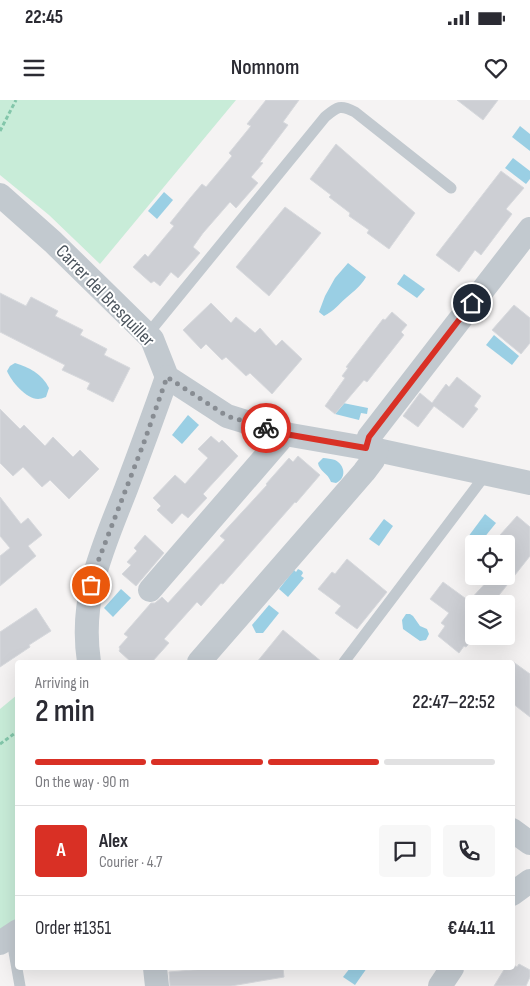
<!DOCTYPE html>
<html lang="en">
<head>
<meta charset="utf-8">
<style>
  body { margin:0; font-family:"Sofia Sans Condensed",sans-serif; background:#f7f7f7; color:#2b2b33; height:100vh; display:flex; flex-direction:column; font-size:19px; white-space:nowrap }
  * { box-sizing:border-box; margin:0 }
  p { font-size:16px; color:#7c7c81 }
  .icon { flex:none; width:28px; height:28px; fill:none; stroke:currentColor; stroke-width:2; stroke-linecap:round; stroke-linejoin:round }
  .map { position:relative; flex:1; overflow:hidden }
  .details { position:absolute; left:15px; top:560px; width:500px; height:310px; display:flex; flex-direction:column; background:#fff; border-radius:5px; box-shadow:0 5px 20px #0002 }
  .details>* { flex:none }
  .tools { position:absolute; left:465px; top:435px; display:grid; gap:10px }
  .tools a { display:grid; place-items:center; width:50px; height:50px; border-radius:5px; background:#fff; box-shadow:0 5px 20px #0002; font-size:25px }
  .pin { position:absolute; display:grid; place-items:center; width:42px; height:42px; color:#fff; margin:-21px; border:2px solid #fff; border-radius:50%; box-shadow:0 1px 5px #0007 }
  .courier { position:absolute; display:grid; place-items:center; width:50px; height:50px; margin:-25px; border:4px solid #d93025; border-radius:50%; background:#fff; color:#222; box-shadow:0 1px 6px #0007 }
  .headline em { font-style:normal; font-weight:600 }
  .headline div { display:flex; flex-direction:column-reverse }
  .headline { display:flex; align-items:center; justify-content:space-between; height:85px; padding:0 20px }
  h1 { font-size:32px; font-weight:600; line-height:38px }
  .bar { display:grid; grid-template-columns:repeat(4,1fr); gap:8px 5px; align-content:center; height:60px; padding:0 20px }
  .bar i { height:6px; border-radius:4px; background:#e1e1e2 }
  .bar .active { background:#d93025 }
  .bar p { grid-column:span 4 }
  .line { display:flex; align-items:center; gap:12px; padding:0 20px; border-top:1px solid #e1e1e2 }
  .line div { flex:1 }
  .round { display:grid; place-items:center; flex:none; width:52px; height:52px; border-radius:5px; background:#f7f7f7 }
  .status { display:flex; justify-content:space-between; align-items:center; height:35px; padding:0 25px; background:#fff; direction:ltr }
  .status svg { height:14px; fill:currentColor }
  header { display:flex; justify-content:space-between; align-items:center; height:65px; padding:0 20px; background:#fff; font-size:22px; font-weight:600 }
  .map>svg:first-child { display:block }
</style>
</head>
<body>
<div class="status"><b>22:45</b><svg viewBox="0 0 49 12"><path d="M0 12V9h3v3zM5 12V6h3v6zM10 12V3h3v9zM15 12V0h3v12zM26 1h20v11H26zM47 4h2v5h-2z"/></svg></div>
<header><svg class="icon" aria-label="menu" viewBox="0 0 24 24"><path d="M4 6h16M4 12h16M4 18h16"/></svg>Nomnom<svg class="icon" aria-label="heart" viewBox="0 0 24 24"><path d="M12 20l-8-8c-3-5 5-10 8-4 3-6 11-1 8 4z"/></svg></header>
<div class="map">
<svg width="530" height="886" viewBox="0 0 530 886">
  <rect width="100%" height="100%" fill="#f5f3f3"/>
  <g fill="#c8ecd8">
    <path d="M 0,0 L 236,0 L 100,164 L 49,115 L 0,75 Z"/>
    <path d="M 17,595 L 17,821 L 0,833 L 0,609 Z"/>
  </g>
  <g fill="#9acfe4">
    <path d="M 520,26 L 530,34 L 530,51 L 512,37 Z"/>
    <path d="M 513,58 L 530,71 L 530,79 L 526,84 L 505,68 Z"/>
    <path d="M 164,92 L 173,100 L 157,119 L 148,111 Z"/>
    <path d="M 348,163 L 366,177 C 361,186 354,191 346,198 C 338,205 334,211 324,216 L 319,212 L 325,196 L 335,178 Z"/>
    <path d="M 404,174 L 425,189 L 417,198 L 397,184 Z"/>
    <path d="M 494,235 L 519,256 L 512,265 L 486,245 Z"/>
    <path d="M 15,263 C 29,267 42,274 49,288 L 46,297 C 43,298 40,299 38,299 C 26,299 11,281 7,271 L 10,266 Z"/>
    <path d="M 338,302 L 368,308 L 367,314 L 361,313 L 359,320 L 335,314 Z"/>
    <path d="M 188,315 L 199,325 L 182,344 L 172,335 Z"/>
    <path d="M 323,358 C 327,358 331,359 335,360 C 345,365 347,378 336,383 L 331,382 C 328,373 319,371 318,363 Z"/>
    <path d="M 485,414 L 496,423 L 479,444 L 476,444 L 468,437 Z"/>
    <path d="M 384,419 L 393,426 L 379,446 L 369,439 Z"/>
    <path d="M 298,469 L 302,471 L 303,473 L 301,476 L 304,478 L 288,497 L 279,489 L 294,470 L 296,472 Z"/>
    <path d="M 121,489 L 131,498 L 113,517 L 104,508 Z"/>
    <path d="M 269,505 L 279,513 L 263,533 L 256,533 L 252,525 Z"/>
    <path d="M 406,514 L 410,514 L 413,516 L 420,526 L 427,529 L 429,534 L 426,540 L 420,541 L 403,529 L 402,520 Z"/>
    <path d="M 350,868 L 367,868 L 355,885 L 343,877 Z"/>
  </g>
  <g fill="#cdcfd4" stroke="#d7d9dd">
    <path d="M 266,0 L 299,0 L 283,22 L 288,25 L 260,62 L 263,63 L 251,77 L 258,83 L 236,108 L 230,102 L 203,133 L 193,147 L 200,153 L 178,178 L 171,172 L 160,186 L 154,181 L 151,183 L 133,167 L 145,154 L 148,157 L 174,126 L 170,123 L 191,97 L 202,84 L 206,87 L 232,56 L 229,53 L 251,26 L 247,24 Z"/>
    <path d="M 457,0 L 498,0 L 483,20 Z"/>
    <path d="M 336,44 L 415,113 L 389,149 L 367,133 L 369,130 L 349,116 L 350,113 L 329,97 L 331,95 L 310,79 Z"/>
    <path d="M 501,71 L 524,88 L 506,109 L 512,114 L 481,155 L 475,150 L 459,172 L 436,155 Z"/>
    <path d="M 285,107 L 321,133 L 269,196 L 236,167 Z"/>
    <path d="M 0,193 L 26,206 L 31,197 L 58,211 L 55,216 L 83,230 L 80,235 L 107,249 L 104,255 L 130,268 L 113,302 L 87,289 L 90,283 L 62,270 L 65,265 L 0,232 Z"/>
    <path d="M 211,203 L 231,223 L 236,217 L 255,233 L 260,228 L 276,246 L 282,240 L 302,259 L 272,294 L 250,273 L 246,276 L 226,257 L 222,260 L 206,244 L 201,249 L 183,230 Z"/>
    <path d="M 514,205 L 530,218 L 530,243 L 521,254 L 492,230 Z"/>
    <path d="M 392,212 L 407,225 L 401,232 L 404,235 L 367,282 L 364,280 L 335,314 L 325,306 L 345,278 L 342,276 L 348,268 L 346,267 L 383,219 L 385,220 Z"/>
    <path d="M 457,277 L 481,296 L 474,306 L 478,309 L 463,328 L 434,306 L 418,327 L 403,316 L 420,293 L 432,303 L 446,284 L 449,287 Z"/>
    <path d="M 0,309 L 20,329 L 24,325 L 45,346 L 53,337 L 73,357 L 80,350 L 99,369 L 69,399 L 50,380 L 42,387 L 23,367 L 13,376 L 0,363 Z"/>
    <path d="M 211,336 L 219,343 L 222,340 L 238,356 L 203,394 L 207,398 L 188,418 L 182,413 L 172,424 L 157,410 L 161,406 L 153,398 L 175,375 L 185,384 L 208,358 L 198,349 Z"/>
    <path d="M 298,356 L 320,375 L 296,403 L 295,402 L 223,484 L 221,483 L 201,506 L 197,502 L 164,539 L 169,543 L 152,562 L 131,562 L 119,551 L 120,549 L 119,547 L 128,537 L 124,534 L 151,503 L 155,503 L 162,497 L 168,503 L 225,440 L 220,436 L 267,385 L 266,384 L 289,358 L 293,362 Z"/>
    <path d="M 0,397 L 21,424 L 28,418 L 42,435 L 28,446 L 36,456 L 0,486 L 0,456 L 10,448 L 0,436 Z"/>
    <path d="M 517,416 L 530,427 L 530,456 L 492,504 L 472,504 L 474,505 L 474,538 L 466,547 L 464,546 L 459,553 L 438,536 L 445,526 L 441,523 L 449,513 L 430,499 L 443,482 L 469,501 L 492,476 L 506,476 L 506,444 L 492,444 Z"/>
    <path d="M 145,435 L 164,453 L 136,486 L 122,474 L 131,465 L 127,462 L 137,451 L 134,448 Z"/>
    <path d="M 347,459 L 387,492 L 357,529 L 335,513 L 341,506 L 318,489 L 332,472 L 335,474 Z"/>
    <path d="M 36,508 L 51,531 L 29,545 L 30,547 L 0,567 L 0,532 Z"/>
    <path d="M 283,530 L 322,562 L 257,562 Z"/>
    <path d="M 512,561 L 530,574 L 530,617 L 512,603 Z"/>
    <path d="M 512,864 L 517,867 L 519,864 L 530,870 L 530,877 L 526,886 L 494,886 L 505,868 L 512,868 Z"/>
    <path d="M 216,868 L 283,868 L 284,877 L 231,886 L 170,886 L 169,872 Z"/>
  </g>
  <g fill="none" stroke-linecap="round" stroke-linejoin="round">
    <g stroke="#83c6aa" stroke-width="3" stroke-dasharray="4 2.5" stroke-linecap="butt">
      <path d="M 0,31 L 16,0"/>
      <path d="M 0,644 L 18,631"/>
    </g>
    <g stroke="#c2c9cf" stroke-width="11">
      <path d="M 147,235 L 325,17 C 337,7 340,4 355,12 L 451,88"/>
      <path d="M 344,562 L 486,374"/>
      <path d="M 11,835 L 20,886"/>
    </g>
    <g stroke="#c2c9cf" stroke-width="24">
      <path d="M 0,95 L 53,142 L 152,239 L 167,277 L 227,316 L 285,334 L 377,350 L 530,383"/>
      <path d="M 365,348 L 369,337 L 530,129"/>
      <path d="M 150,490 L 285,334"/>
      <path d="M 89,562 C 79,497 103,448 126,389 C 140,352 154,314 167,277"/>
      <path d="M 199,562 L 364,372 L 373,360 L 377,350"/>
      <path d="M 512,730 L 530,743"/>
      <path d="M 512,794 L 530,781"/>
      <path d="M 0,843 L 18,831"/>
      <path d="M 155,868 L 157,886"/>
      <path d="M 440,886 L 452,868"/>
    </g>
  </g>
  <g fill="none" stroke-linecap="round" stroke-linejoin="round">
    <path stroke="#878c92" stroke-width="5" stroke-dasharray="0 9" d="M 91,485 L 97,464 L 143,345 L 167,277 L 227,316 L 266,328"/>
    <path stroke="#d93025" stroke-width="6" d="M 266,328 L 285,334 L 366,348 L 369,337 L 472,203"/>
  </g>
  <g text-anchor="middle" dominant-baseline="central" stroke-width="4" stroke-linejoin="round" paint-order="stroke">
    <g font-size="19" fill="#4c555e" stroke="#fff">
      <text transform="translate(105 196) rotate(46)">Carrer del Bresquiller</text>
    </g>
  </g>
</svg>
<div class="tools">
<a><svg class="icon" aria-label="locate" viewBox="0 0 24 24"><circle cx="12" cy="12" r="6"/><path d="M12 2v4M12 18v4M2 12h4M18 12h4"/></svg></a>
<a><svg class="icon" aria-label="layers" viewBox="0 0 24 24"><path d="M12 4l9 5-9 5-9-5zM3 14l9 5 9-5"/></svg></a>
</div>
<div class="pin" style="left:91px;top:485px;background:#ea580c"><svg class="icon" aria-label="bag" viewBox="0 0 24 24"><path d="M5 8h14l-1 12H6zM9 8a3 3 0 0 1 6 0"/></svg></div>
<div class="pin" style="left:472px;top:203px;background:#1f2937"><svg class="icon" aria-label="home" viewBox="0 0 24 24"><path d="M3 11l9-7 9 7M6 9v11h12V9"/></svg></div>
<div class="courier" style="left:266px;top:328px"><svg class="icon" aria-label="bike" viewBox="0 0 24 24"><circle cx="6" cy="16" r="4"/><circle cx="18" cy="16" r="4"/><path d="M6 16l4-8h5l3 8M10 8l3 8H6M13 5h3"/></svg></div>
<section class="details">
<div class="headline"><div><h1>2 min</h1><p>Arriving in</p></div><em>22:47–22:52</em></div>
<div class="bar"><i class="active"></i><i class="active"></i><i class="active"></i><i></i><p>On the way · 90 m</p></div>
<div class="line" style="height:90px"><b class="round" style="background:#d93025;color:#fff">A</b><div><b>Alex</b><p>Courier · 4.7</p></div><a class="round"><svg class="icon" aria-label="chat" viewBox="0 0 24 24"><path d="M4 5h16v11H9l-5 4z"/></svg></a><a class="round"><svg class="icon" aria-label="phone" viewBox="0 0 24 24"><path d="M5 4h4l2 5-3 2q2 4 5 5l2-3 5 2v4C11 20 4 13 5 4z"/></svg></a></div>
<div class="line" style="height:65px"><div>Order #1351</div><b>€44.11</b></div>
</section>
</div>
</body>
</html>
